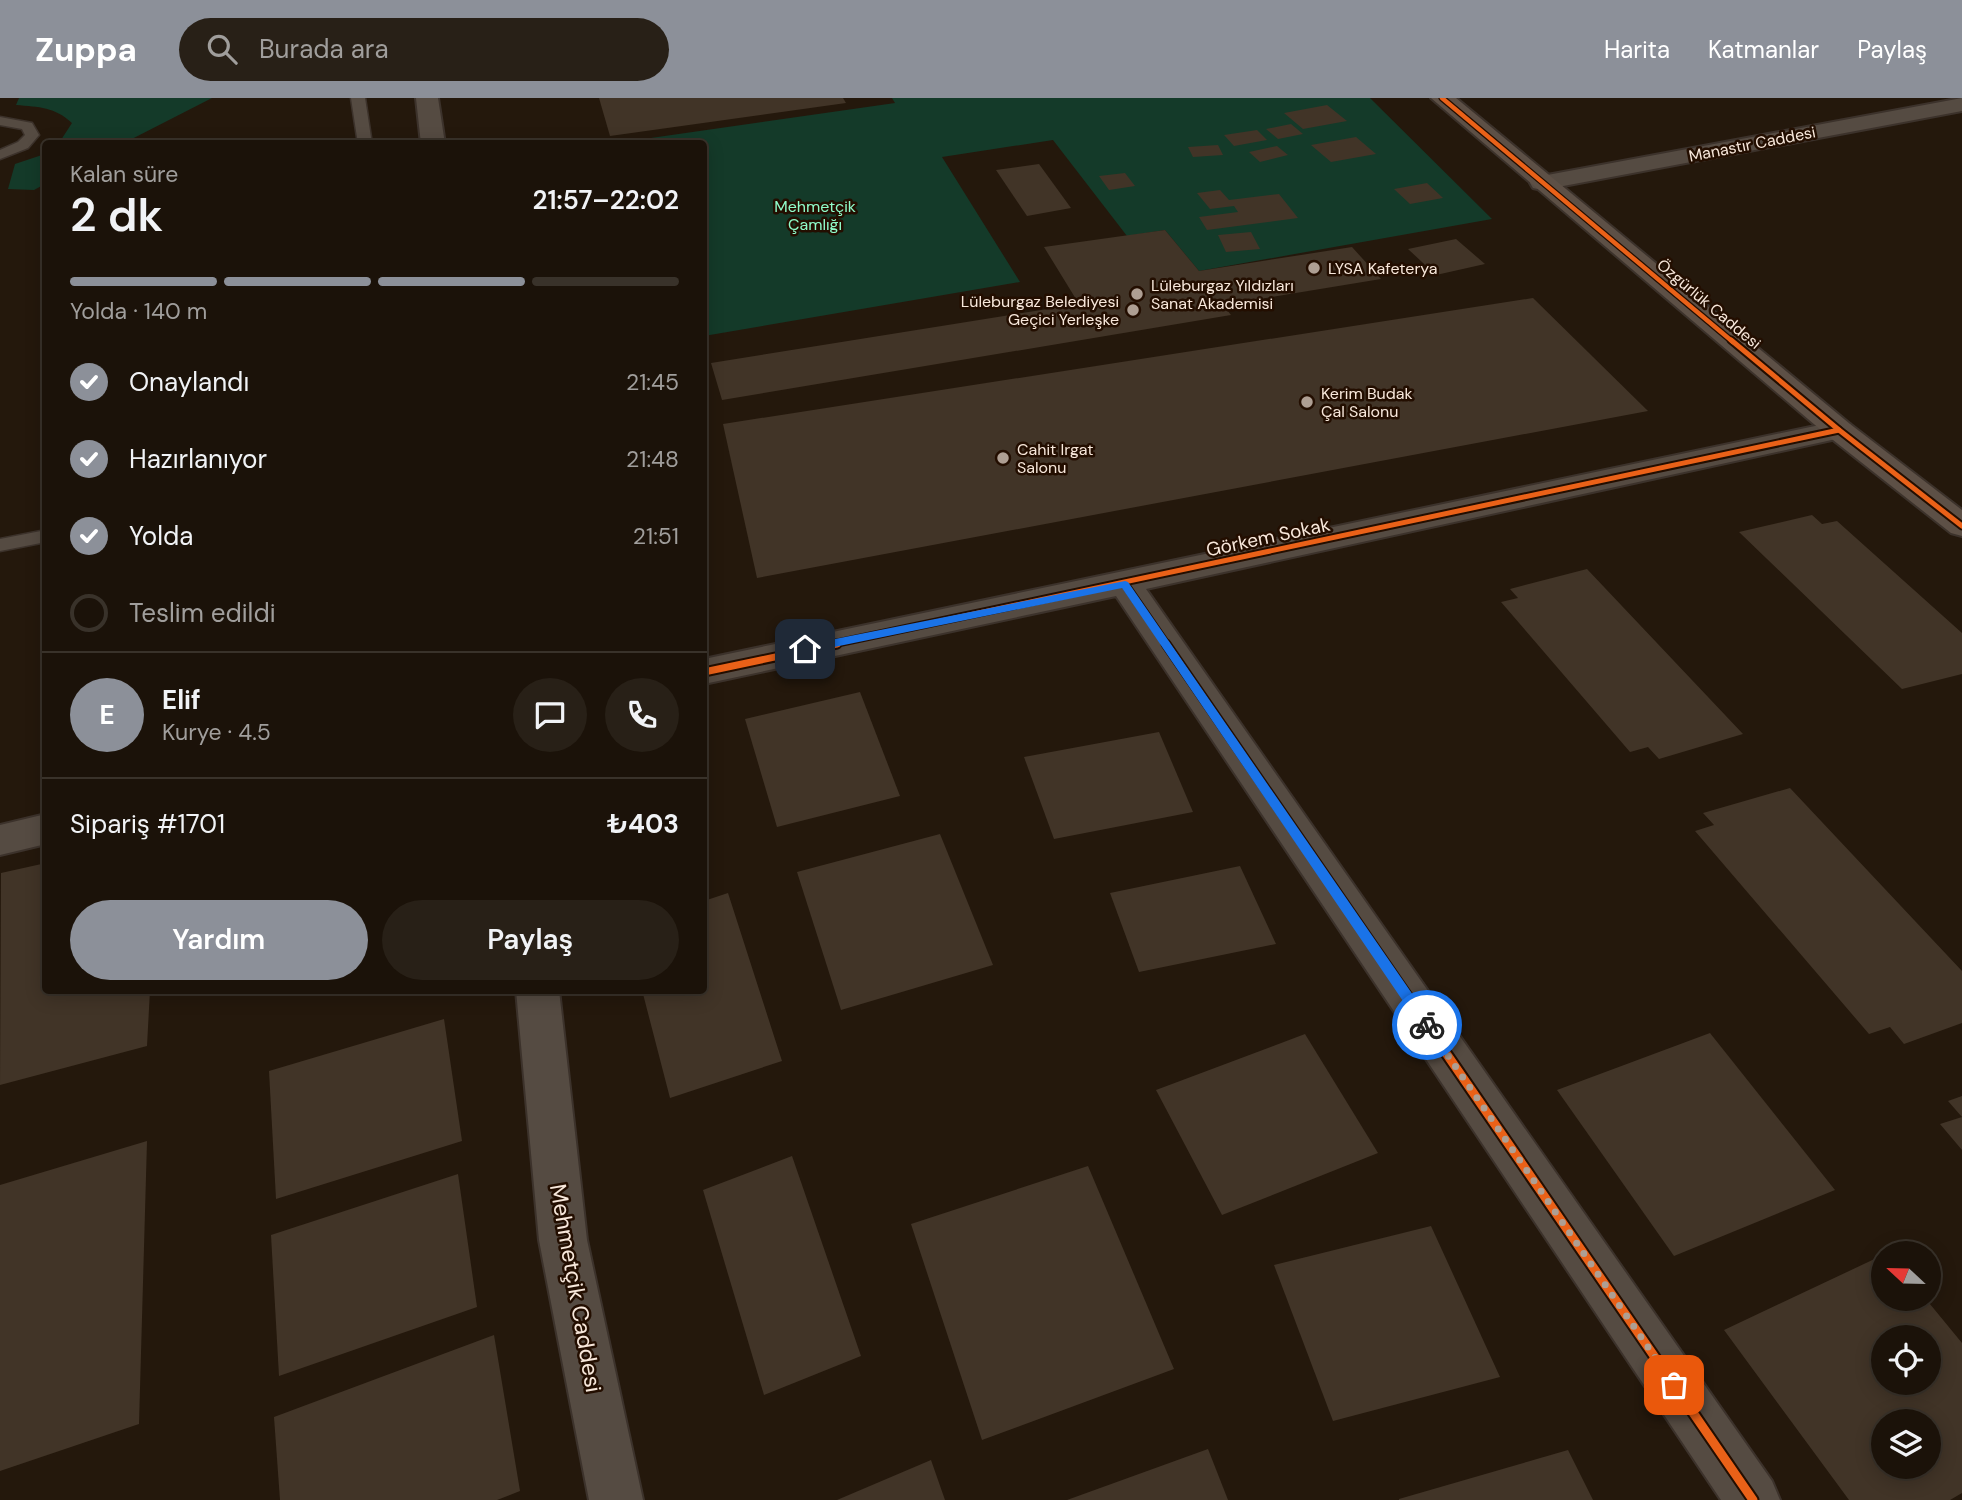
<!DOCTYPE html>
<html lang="tr">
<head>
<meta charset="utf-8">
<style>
  body { margin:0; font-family:"DM Sans",sans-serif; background:#282017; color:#f1f3f6; height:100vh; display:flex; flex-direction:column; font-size:26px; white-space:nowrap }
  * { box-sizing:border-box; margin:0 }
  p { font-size:23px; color:#a09e9c }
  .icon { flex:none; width:38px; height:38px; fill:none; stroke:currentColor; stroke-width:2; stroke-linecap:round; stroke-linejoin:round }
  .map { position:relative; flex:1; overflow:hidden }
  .panel { position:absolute; left:42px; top:42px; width:665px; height:854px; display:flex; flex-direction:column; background:#1b1209; border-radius:7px; box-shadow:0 4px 18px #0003,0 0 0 2px #39322a }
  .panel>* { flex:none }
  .needle { width:46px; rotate:292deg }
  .fabs { position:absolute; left:1871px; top:1143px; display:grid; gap:14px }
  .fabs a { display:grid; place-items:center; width:70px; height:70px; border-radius:50%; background:#1b1209; box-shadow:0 4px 18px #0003,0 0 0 2px #39322a; font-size:35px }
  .pin { position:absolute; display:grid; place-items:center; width:60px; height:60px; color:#fff; margin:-30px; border-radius:14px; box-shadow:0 4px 10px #0006 }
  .courier { position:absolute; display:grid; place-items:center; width:70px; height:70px; margin:-35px; border:5px solid #1a73e8; border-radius:50%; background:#fff; color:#222; box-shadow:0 2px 9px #0007 }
  .head em { font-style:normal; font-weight:600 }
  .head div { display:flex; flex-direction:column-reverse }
  .head { display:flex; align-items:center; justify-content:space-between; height:119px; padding:0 28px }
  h1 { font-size:46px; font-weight:600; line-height:52px }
  .bar { display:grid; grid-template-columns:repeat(4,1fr); gap:10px 7px; align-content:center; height:84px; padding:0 28px }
  .bar i { height:9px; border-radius:5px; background:#39322a }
  .bar .current { background:#8c9099 }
  .bar p { grid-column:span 4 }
  .line { display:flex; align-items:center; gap:18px; padding:0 28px; border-top:2px solid #39322a }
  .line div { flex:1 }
  .round { display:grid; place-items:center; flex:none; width:74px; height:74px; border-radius:37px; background:#282017 }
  ol { padding:0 28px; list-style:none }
  li { display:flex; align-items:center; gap:21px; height:77px }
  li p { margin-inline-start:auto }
  li .icon { padding:7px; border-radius:50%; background:#8c9099; color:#fff; stroke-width:4 }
  li:last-child { color:#a09e9c }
  li i { width:38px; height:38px; border:4px solid #39322a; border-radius:50% }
  .button { display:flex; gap:14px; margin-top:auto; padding:14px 28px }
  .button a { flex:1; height:80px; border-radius:42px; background:#8c9099; color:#fff; font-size:28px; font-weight:600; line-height:80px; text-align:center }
  .button a+a { background:#282017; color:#f1f3f6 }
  header { display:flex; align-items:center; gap:42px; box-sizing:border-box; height:98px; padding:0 35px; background:#8c9099; color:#fff }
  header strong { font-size:33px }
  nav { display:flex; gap:38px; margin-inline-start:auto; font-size:24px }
  .search { width:490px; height:63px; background:#282017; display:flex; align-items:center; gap:18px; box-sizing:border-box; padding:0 24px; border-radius:38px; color:#a09e9c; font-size:26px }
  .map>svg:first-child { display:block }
</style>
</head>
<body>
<header>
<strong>Zuppa</strong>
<div class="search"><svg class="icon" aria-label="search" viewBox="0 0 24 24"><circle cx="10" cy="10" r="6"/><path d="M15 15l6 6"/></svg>Burada ara</div>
<nav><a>Harita</a><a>Katmanlar</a><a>Paylaş</a></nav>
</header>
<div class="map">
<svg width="1962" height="1402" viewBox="0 0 1962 1402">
  <rect width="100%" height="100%" fill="#24180c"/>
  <g fill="#143a29">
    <path d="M 19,0 L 212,0 L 124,45 L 59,45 L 72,25 C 55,9 39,9 16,7 Z"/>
    <path d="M 892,0 L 1370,0 L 1492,121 L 1199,173 L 1165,132 L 1127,138 L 1053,42 L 942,59 L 1020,184 L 704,238 L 704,46 L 609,46 L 895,5 Z"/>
    <path d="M 45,56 L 45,86 L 34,92 L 8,91 L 15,66 Z"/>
  </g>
  <g fill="#413427" fill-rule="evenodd">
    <path d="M 599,0 L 843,0 L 846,5 L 610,38 Z"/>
    <path d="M 1327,7 L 1347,23 L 1303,31 L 1284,15 Z"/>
    <path d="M 1291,26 L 1303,36 L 1278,41 L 1266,31 Z"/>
    <path d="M 1257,32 L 1267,42 L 1234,48 L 1224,37 Z"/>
    <path d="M 1356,39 L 1376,56 L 1331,64 L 1311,47 Z"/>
    <path d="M 1218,47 L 1223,57 L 1193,59 L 1188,49 Z"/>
    <path d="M 1277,48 L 1288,57 L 1260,64 L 1249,54 Z"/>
    <path d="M 1039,66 L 1071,110 L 1027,118 L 996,72 Z"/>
    <path d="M 1125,75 L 1135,88 L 1109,92 L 1099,78 Z"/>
    <path d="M 1427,85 L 1443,100 L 1410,106 L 1394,91 Z"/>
    <path d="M 1220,92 L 1229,102 L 1279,96 L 1298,120 L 1207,132 L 1199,119 L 1238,114 L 1234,108 L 1210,111 L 1197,95 Z"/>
    <path d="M 1165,132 L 1199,173 L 1352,149 L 1381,181 L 1223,207 L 1231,217 L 722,302 L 711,265 L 1079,206 L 1044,149 Z"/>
    <path d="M 1251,134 L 1260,151 L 1226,154 L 1218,137 Z"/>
    <path d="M 1456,141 L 1485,166 L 1436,177 L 1408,151 Z"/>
    <path d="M 1533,200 L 1648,313 L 757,480 L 723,326 Z"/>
    <path d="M 1812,417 L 1822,426 L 1837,423 L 1962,535 L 1962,576 L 1902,591 L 1739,434 Z"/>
    <path d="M 1587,471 L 1743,636 L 1659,661 L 1648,649 L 1630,654 L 1501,504 L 1518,500 L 1510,491 Z"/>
    <path d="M 860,594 L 900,698 L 777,729 L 745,621 Z"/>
    <path d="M 1159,634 L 1193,714 L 1054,741 L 1024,659 Z"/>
    <path d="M 1790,690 L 1962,873 L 1962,925 L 1904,946 L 1890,929 L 1869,936 L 1695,733 L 1714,727 L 1703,715 Z"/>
    <path d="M 940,736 L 993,867 L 841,912 L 797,774 Z"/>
    <path d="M 46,765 L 46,892 L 150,892 L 147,948 L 0,987 L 1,775 Z"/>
    <path d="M 1240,768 L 1276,846 L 1139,874 L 1110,795 Z"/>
    <path d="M 728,795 L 782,963 L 670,1000 L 642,892 L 704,892 L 704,803 Z"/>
    <path d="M 444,921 L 462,1043 L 276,1101 L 269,973 Z"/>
    <path d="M 1710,935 L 1835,1092 L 1674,1158 L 1557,992 Z"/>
    <path d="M 1305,936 L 1378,1055 L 1222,1117 L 1156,992 Z"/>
    <path d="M 1962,998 L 1962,1052 L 1940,1026 L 1962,1019 L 1948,1003 Z"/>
    <path d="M 147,1043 L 139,1326 L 0,1373 L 0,1087 Z"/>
    <path d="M 792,1058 L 861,1258 L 764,1297 L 703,1092 Z"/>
    <path d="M 1088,1068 L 1174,1271 L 982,1342 L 911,1126 Z"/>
    <path d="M 458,1076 L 477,1209 L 279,1278 L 271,1137 Z"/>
    <path d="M 1431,1128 L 1500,1279 L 1333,1323 L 1274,1167 Z"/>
    <path d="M 1883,1157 L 1883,1200 L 1925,1200 L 1962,1245 L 1962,1395 L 1950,1402 L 1849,1402 L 1724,1232 ZM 1883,1239 L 1928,1239 L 1928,1284 L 1883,1284 ZM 1883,1323 L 1928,1323 L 1928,1368 L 1883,1368 Z"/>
    <path d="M 494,1237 L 520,1393 L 497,1402 L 280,1402 L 274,1319 Z"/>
    <path d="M 1208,1351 L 1228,1402 L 1067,1402 Z"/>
    <path d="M 1568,1352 L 1593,1402 L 1399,1402 L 1399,1401 Z"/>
    <path d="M 931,1362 L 945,1402 L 837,1402 Z"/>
  </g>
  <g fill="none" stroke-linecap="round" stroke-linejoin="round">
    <g stroke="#3c322b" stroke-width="3">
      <g id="service">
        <path d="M 351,0 L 365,0 L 372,46 L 358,46 Z"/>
        <path d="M 0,19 L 32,25 L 39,37 L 28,50 L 0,61 L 0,52 L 18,44 L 25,37 L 22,31 L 0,27 Z"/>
        <path d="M 46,432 L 46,444 L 0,453 L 0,441 Z"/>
      </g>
    </g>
    <g stroke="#3c322b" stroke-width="4">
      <g id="minor">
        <path d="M 1962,0 L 1962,13 L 1542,92 L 1533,90 L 1530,85 L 1533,80 L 1542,78 Z"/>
        <path d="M 1839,323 L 1850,326 L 1854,332 L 1850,338 L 1146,491 L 1772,1383 L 1780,1402 L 1721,1402 L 1116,498 L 704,586 L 704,561 Z"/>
        <path d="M 46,716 L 46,746 L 0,757 L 0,727 Z"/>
      </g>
    </g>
    <g stroke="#3c322b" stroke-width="4">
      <g id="tertiary">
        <path d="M 416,0 L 438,0 L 445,46 L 421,46 Z"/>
        <path d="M 516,892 L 559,892 L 587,1142 L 643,1402 L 589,1402 L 539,1142 Z"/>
      </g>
    </g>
    <g stroke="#3c322b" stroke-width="4">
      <path id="secondary" d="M 1431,0 L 1456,0 L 1850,326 L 1962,412 L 1962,438 L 1951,435 L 1828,338 Z"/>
    </g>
    <use href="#service" fill="#554b42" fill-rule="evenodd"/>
    <use href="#minor" fill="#554b42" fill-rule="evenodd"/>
    <use href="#tertiary" fill="#554b42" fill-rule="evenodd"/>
    <use href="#secondary" fill="#5d5046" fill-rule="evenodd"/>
    <g stroke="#230e00" stroke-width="7">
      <path id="cycleway-far3" d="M 1442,0 L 1733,244"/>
    </g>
    <g stroke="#230e00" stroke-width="9">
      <g id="cycleway-far2">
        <path d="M 1731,242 L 1839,332 L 1962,428"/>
        <path d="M 1125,486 L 1167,547"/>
        <path d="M 828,547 L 1839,332"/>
      </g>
    </g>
    <g stroke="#230e00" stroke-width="11">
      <g id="cycleway-far1">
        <path d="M 1166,546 L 1428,927"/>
        <path d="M 704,574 L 837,546"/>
      </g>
    </g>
    <g stroke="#230e00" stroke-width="13">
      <path id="cycleway" d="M 1426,926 L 1753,1402"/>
    </g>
    <use href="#cycleway-far3" stroke="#ea6118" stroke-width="4.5"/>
    <use href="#cycleway-far2" stroke="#ea6118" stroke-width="5"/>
    <use href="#cycleway-far1" stroke="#ea6118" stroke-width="7"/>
    <use href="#cycleway" stroke="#ea6118" stroke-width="9"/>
  </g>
  <path fill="#1a73e8" d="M 1125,483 L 1128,484 L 1431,923 L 1431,931 L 1422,931 L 1122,490 L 805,555 L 800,551 L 805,547 Z"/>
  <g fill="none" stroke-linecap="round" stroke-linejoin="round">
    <path stroke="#ae9f93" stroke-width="7" stroke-dasharray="0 12.6" d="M 1427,927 L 1674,1287"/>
  </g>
  <g fill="#ae9f93" stroke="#230e00" stroke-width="2.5">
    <circle cx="1314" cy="170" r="7"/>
    <circle cx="1137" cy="196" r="7"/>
    <circle cx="1133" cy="212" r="7"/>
    <circle cx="1307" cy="304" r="7"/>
    <circle cx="1003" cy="360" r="7"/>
  </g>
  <g text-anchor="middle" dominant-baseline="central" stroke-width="5" stroke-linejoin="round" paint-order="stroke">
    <g font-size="16" fill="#f8e8db" stroke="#230e00">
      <text transform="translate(1752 46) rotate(-11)">Manastır Caddesi</text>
      <text transform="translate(1709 206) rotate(40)">Özgürlük Caddesi</text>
    </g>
    <g font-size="16" fill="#8ffcca" stroke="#230e00">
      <text x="815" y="108">Mehmetçik<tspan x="815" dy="18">Çamlığı</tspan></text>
    </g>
    <g font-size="16" fill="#f8e8db" stroke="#230e00" text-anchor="start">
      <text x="1328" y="170">LYSA Kafeterya</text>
      <text x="1151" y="187">Lüleburgaz Yıldızları<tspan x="1151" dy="18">Sanat Akademisi</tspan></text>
      <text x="1119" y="203" text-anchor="end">Lüleburgaz Belediyesi<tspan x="1119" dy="18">Geçici Yerleşke</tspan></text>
      <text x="1321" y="295">Kerim Budak<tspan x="1321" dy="18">Çal Salonu</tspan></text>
      <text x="1017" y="351">Cahit Irgat<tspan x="1017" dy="18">Salonu</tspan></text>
    </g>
    <g font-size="19" fill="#f8e8db" stroke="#230e00">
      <text transform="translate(1268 439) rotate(-12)">Görkem Sokak</text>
    </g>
    <g font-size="23" fill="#f8e8db" stroke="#230e00">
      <text transform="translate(576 1190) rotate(80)">Mehmetçik Caddesi</text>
    </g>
  </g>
</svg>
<div class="fabs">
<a><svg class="needle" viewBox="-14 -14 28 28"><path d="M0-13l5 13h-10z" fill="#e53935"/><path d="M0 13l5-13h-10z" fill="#a09e9c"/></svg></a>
<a><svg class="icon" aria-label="locate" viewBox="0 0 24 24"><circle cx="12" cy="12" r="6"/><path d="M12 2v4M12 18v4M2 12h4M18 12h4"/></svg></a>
<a><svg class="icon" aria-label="layers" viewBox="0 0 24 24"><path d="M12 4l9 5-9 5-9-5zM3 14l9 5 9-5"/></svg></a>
</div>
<div class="pin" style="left:1674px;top:1287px;background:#ea580c"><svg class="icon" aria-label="bag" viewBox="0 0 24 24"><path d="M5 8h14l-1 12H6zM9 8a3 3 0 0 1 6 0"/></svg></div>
<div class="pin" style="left:805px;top:551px;background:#1f2937"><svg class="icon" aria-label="home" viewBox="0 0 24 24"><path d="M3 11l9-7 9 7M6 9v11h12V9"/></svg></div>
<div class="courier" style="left:1427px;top:927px"><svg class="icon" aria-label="bike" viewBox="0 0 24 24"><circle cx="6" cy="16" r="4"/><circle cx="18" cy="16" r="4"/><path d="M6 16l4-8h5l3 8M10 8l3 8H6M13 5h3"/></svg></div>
<section class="panel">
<div class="head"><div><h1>2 dk</h1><p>Kalan süre</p></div><em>21:57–22:02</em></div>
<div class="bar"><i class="current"></i><i class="current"></i><i class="current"></i><i></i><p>Yolda · 140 m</p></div>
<ol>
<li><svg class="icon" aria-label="check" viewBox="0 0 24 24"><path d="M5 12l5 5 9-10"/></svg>Onaylandı<p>21:45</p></li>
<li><svg class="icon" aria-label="check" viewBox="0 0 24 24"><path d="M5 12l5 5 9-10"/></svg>Hazırlanıyor<p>21:48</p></li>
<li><svg class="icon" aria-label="check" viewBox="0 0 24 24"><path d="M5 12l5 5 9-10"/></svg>Yolda<p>21:51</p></li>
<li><i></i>Teslim edildi</li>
</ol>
<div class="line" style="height:126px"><b class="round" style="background:#8c9099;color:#fff">E</b><div><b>Elif</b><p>Kurye · 4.5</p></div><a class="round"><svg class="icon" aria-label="chat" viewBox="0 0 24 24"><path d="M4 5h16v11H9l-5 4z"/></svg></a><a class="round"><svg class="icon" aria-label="phone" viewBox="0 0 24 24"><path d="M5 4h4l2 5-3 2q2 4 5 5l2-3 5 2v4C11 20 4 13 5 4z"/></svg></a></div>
<div class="line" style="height:91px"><div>Sipariş #1701</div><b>₺403</b></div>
<div class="button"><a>Yardım</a><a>Paylaş</a></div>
</section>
</div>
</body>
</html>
